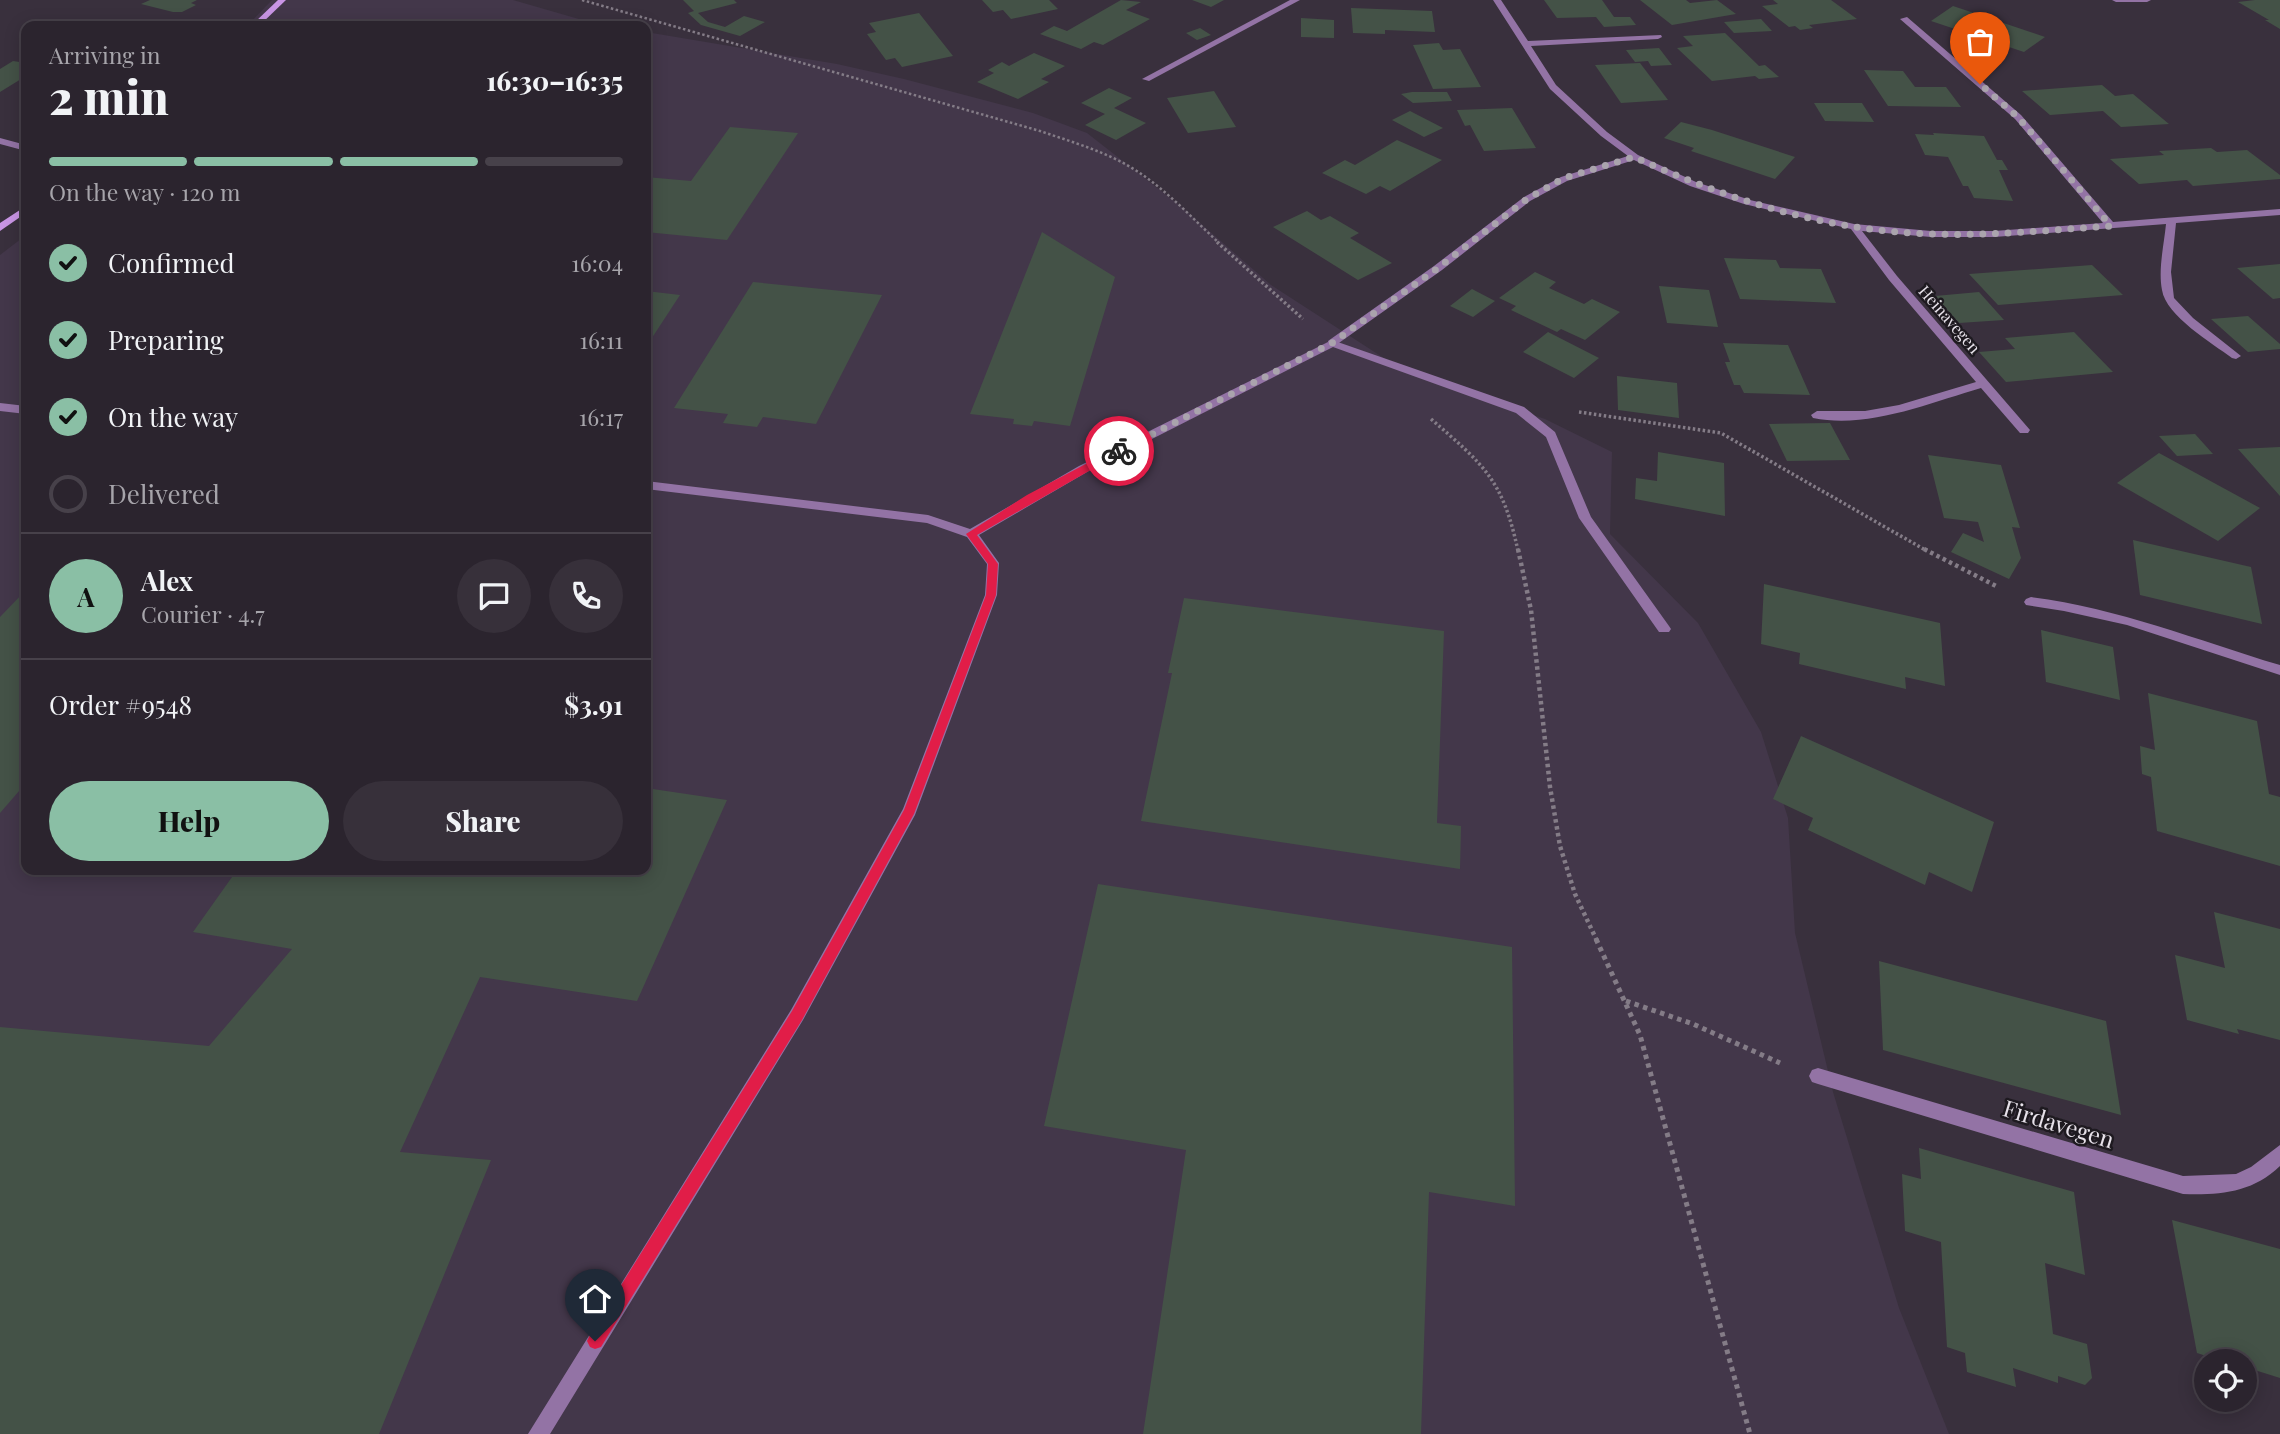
<!DOCTYPE html>
<html lang="en">
<head>
<meta charset="utf-8">
<style>
  body { margin:0; font-family:"Playfair Display",serif; background:#37303a; color:#f1f3f6; height:100vh; display:flex; flex-direction:column; font-size:26px; white-space:nowrap }
  * { box-sizing:border-box; margin:0 }
  p { font-size:23px; color:#a6a4aa }
  .icon { flex:none; width:38px; height:38px; fill:none; stroke:currentColor; stroke-width:2; stroke-linecap:round; stroke-linejoin:round }
  .map { position:relative; flex:1; overflow:hidden }
  .side { position:absolute; left:21px; top:21px; width:630px; height:854px; display:flex; flex-direction:column; background:#2b242e; border-radius:14px; box-shadow:0 4px 18px #0003,0 0 0 2px #47414a }
  .side>* { flex:none }
  .fabs { position:absolute; left:2194px; top:1349px; display:grid; gap:14px }
  .fabs a { display:grid; place-items:center; width:63px; height:63px; border-radius:50%; background:#2b242e; box-shadow:0 4px 18px #0003,0 0 0 2px #47414a; font-size:35px }
  .pin { position:absolute; display:grid; place-items:center; width:60px; height:60px; color:#fff; margin:-72px -30px; border-radius:50% 50% 50% 0; rotate:-45deg; box-shadow:0 0 7px #0007 }
  .pin .icon { rotate:45deg }
  .courier { position:absolute; display:grid; place-items:center; width:70px; height:70px; margin:-35px; border:5px solid #e11d48; border-radius:50%; background:#fff; color:#222; box-shadow:0 2px 9px #0007 }
  .head em { font-style:normal; font-weight:800 }
  .head div { display:flex; flex-direction:column-reverse }
  .head { display:flex; align-items:center; justify-content:space-between; height:119px; padding:0 28px }
  h1 { font-size:46px; font-weight:800; line-height:52px }
  .bar { display:grid; grid-template-columns:repeat(4,1fr); gap:10px 7px; align-content:center; height:84px; padding:0 28px }
  .bar i { height:9px; border-radius:5px; background:#47414a }
  .bar .current { background:#8abfa5 }
  .bar p { grid-column:span 4 }
  .line { display:flex; align-items:center; gap:18px; padding:0 28px; border-top:2px solid #47414a }
  .line div { flex:1 }
  .round { display:grid; place-items:center; flex:none; width:74px; height:74px; border-radius:37px; background:#37303a }
  ol { padding:0 28px; list-style:none }
  li { display:flex; align-items:center; gap:21px; height:77px }
  li p { margin-inline-start:auto }
  li .icon { padding:7px; border-radius:50%; background:#8abfa5; color:#111; stroke-width:4 }
  li:last-child { color:#a6a4aa }
  li i { width:38px; height:38px; border:4px solid #47414a; border-radius:50% }
  .cta { display:flex; gap:14px; margin-top:auto; padding:14px 28px }
  .cta a { flex:1; height:80px; border-radius:42px; background:#8abfa5; color:#111; font-size:28px; font-weight:800; line-height:80px; text-align:center }
  .cta a+a { background:#37303a; color:#f1f3f6 }
  .map>svg:first-child { display:block }
</style>
</head>
<body>
<div class="map">
<svg width="2280" height="1434" viewBox="0 0 2280 1434">
  <rect width="100%" height="100%" fill="#39303d"/>
  <g fill="#43374a">
    <path d="M 272,0 L 513,0 L 603,26 L 247,26 Z"/>
    <path d="M 646,32 L 837,64 L 904,79 L 1033,113 L 1087,133 L 1183,208 L 1271,285 L 1407,373 L 1545,419 L 1612,452 L 1610,534 L 1698,623 L 1761,732 L 1788,818 L 1795,933 L 1833,1092 L 1899,1308 L 1949,1434 L 0,1434 L 0,255 L 26,235 L 26,870 L 646,870 Z"/>
  </g>
  <g fill="#445247">
    <path d="M 150,0 L 197,0 L 191,3 L 196,5 L 182,12 L 173,12 L 141,4 Z"/>
    <path d="M 683,0 L 734,0 L 737,3 L 698,13 L 708,22 L 725,27 L 744,16 L 765,22 L 740,36 L 701,25 L 688,13 L 694,11 Z"/>
    <path d="M 982,0 L 1049,0 L 1058,9 L 1011,19 L 1003,10 L 993,12 Z"/>
    <path d="M 1121,0 L 1141,2 L 1126,10 L 1150,19 L 1103,45 L 1094,42 L 1081,49 L 1040,34 L 1054,26 L 1067,31 Z"/>
    <path d="M 1192,0 L 1224,0 L 1211,7 Z"/>
    <path d="M 1544,0 L 1602,0 L 1614,17 L 1630,17 L 1636,25 L 1604,27 L 1596,17 L 1557,18 Z"/>
    <path d="M 1640,0 L 1686,0 L 1690,3 L 1717,0 L 1736,14 L 1672,25 Z"/>
    <path d="M 1773,0 L 1831,0 L 1857,19 L 1809,25 L 1813,28 L 1800,30 L 1795,26 L 1789,27 L 1762,6 L 1778,4 Z"/>
    <path d="M 2255,0 L 2280,0 L 2280,29 L 2265,20 L 2269,20 L 2238,2 Z"/>
    <path d="M 1953,6 L 2045,37 L 2024,52 L 1931,21 Z"/>
    <path d="M 1351,8 L 1432,11 L 1435,32 L 1385,30 L 1385,34 L 1353,33 Z"/>
    <path d="M 919,13 L 953,56 L 902,67 L 895,58 L 886,60 L 867,34 L 876,32 L 869,23 Z"/>
    <path d="M 1301,18 L 1334,20 L 1334,38 L 1301,37 Z"/>
    <path d="M 1761,19 L 1772,31 L 1734,33 L 1724,22 Z"/>
    <path d="M 1200,28 L 1211,35 L 1197,40 L 1186,33 Z"/>
    <path d="M 1725,33 L 1759,66 L 1765,65 L 1779,77 L 1759,79 L 1755,76 L 1712,81 L 1677,48 L 1693,46 L 1683,36 Z"/>
    <path d="M 1439,43 L 1443,50 L 1460,49 L 1481,87 L 1433,89 L 1413,45 Z"/>
    <path d="M 1659,48 L 1672,65 L 1651,66 L 1648,61 L 1635,62 L 1626,50 Z"/>
    <path d="M 1034,53 L 1065,66 L 1041,79 L 1049,82 L 1018,99 L 977,82 L 994,73 L 988,70 L 1002,62 L 1009,66 Z"/>
    <path d="M 13,61 L 26,63 L 26,76 L 0,92 L 0,69 Z"/>
    <path d="M 1640,63 L 1668,100 L 1621,103 L 1595,65 Z"/>
    <path d="M 1864,70 L 1903,71 L 1915,87 L 1946,87 L 1961,107 L 1888,106 Z"/>
    <path d="M 2102,85 L 2115,96 L 2133,94 L 2169,124 L 2121,127 L 2103,111 L 2050,115 L 2022,91 Z"/>
    <path d="M 1109,88 L 1132,98 L 1114,108 L 1146,123 L 1116,140 L 1085,125 L 1105,114 L 1081,103 Z"/>
    <path d="M 1214,91 L 1236,127 L 1188,133 L 1167,98 Z"/>
    <path d="M 1412,92 L 1447,92 L 1452,101 L 1413,103 L 1401,94 Z"/>
    <path d="M 1814,103 L 1862,103 L 1874,122 L 1825,121 Z"/>
    <path d="M 1512,108 L 1536,148 L 1484,151 L 1470,125 L 1465,126 L 1457,110 Z"/>
    <path d="M 1410,111 L 1443,128 L 1424,137 L 1392,120 Z"/>
    <path d="M 1681,122 L 1712,130 L 1795,157 L 1775,179 L 1691,151 L 1694,148 L 1664,138 Z"/>
    <path d="M 730,127 L 798,133 L 727,240 L 646,232 L 646,177 L 691,181 Z"/>
    <path d="M 1933,133 L 1984,136 L 1997,160 L 2002,160 L 2008,170 L 1999,170 L 2013,201 L 1974,198 L 1968,186 L 1963,186 L 1948,157 L 1925,155 L 1915,134 L 1934,135 Z"/>
    <path d="M 1397,140 L 1442,160 L 1390,191 L 1380,186 L 1366,194 L 1322,173 L 1345,160 L 1355,165 Z"/>
    <path d="M 2211,148 L 2217,152 L 2247,150 L 2280,175 L 2280,179 L 2193,186 L 2187,180 L 2139,184 L 2110,159 L 2164,155 L 2159,151 Z"/>
    <path d="M 1307,211 L 1321,220 L 1330,216 L 1359,233 L 1350,238 L 1392,263 L 1358,280 L 1273,227 Z"/>
    <path d="M 1042,232 L 1115,277 L 1070,426 L 1034,421 L 1032,426 L 1013,424 L 1014,419 L 970,414 Z"/>
    <path d="M 1724,258 L 1776,260 L 1780,268 L 1821,269 L 1836,303 L 1740,299 Z"/>
    <path d="M 2280,264 L 2280,298 L 2273,299 L 2237,268 Z"/>
    <path d="M 2092,265 L 2123,295 L 1998,305 L 1969,274 Z"/>
    <path d="M 1535,272 L 1556,282 L 1549,288 L 1584,304 L 1592,299 L 1620,312 L 1585,340 L 1561,329 L 1557,332 L 1511,310 L 1516,306 L 1499,298 Z"/>
    <path d="M 753,282 L 882,295 L 816,424 L 763,417 L 757,427 L 723,423 L 728,414 L 674,408 Z"/>
    <path d="M 1659,286 L 1709,290 L 1718,327 L 1667,323 Z"/>
    <path d="M 1472,289 L 1495,301 L 1473,317 L 1450,306 Z"/>
    <path d="M 646,291 L 680,295 L 646,347 Z"/>
    <path d="M 1979,292 L 2004,320 L 1959,323 L 1935,296 Z"/>
    <path d="M 2248,316 L 2280,344 L 2280,349 L 2248,352 L 2211,319 Z"/>
    <path d="M 1548,332 L 1599,358 L 1574,378 L 1523,352 Z"/>
    <path d="M 2074,332 L 2113,372 L 2006,382 L 1979,352 L 2015,349 L 2005,338 Z"/>
    <path d="M 1723,343 L 1788,345 L 1810,395 L 1744,393 L 1740,385 L 1734,385 L 1725,362 L 1730,362 Z"/>
    <path d="M 1617,376 L 1677,383 L 1679,418 L 1618,410 Z"/>
    <path d="M 1830,423 L 1850,460 L 1787,461 L 1769,424 Z"/>
    <path d="M 2195,434 L 2213,454 L 2177,456 L 2159,436 Z"/>
    <path d="M 2280,447 L 2280,496 L 2238,449 Z"/>
    <path d="M 1658,452 L 1724,463 L 1725,516 L 1635,499 L 1636,478 L 1657,481 Z"/>
    <path d="M 2159,453 L 2260,508 L 2218,541 L 2117,483 Z"/>
    <path d="M 1928,455 L 2001,465 L 2020,528 L 2012,527 L 2021,558 L 2009,579 L 1951,552 L 1963,533 L 1984,542 L 1978,522 L 1944,518 Z"/>
    <path d="M 2133,540 L 2251,567 L 2262,624 L 2140,595 Z"/>
    <path d="M 1764,584 L 1940,623 L 1945,686 L 1905,677 L 1906,689 L 1799,664 L 1800,653 L 1761,644 Z"/>
    <path d="M 26,590 L 26,783 L 0,813 L 0,617 Z"/>
    <path d="M 1184,598 L 1444,631 L 1437,823 L 1461,826 L 1460,869 L 1141,821 L 1172,673 L 1168,673 Z"/>
    <path d="M 2041,630 L 2113,647 L 2120,700 L 2046,682 Z"/>
    <path d="M 2148,693 L 2257,721 L 2269,794 L 2280,797 L 2280,866 L 2157,831 L 2151,777 L 2142,774 L 2140,746 L 2155,750 Z"/>
    <path d="M 1801,736 L 1994,822 L 1972,892 L 1929,872 L 1925,885 L 1808,830 L 1813,818 L 1773,799 Z"/>
    <path d="M 646,788 L 727,800 L 637,1001 L 480,977 L 400,1152 L 491,1160 L 379,1434 L 0,1434 L 0,1027 L 209,1046 L 292,949 L 193,932 L 237,870 L 646,870 Z"/>
    <path d="M 1098,884 L 1512,947 L 1515,1206 L 1429,1192 L 1421,1434 L 1143,1434 L 1186,1150 L 1044,1126 Z"/>
    <path d="M 2214,912 L 2280,929 L 2280,1040 L 2237,1029 L 2239,1034 L 2187,1020 L 2175,955 L 2225,968 Z"/>
    <path d="M 1879,961 L 2106,1021 L 2121,1115 L 1883,1050 Z"/>
    <path d="M 1919,1148 L 2074,1192 L 2085,1275 L 2045,1263 L 2053,1334 L 2087,1344 L 2092,1378 L 2085,1385 L 2058,1376 L 2058,1383 L 2013,1368 L 2016,1387 L 1967,1372 L 1965,1353 L 1947,1347 L 1941,1242 L 1905,1231 L 1902,1174 L 1921,1179 Z"/>
    <path d="M 2172,1220 L 2280,1249 L 2280,1378 L 2245,1367 L 2245,1362 L 2225,1362 L 2197,1353 Z"/>
  </g>
  <g fill="none" stroke-linecap="round" stroke-linejoin="round">
    <path stroke="#847c87" stroke-width="2.5" stroke-dasharray="2.5 2.5" stroke-linecap="butt" d="M 582,0 L 1040,131 C 1069,141 1100,150 1127,165 C 1162,185 1190,216 1219,243"/>
    <g stroke="#847c87" stroke-width="3.5" stroke-dasharray="2.5 2.5" stroke-linecap="butt">
      <path d="M 1217,242 L 1303,319"/>
      <path d="M 1579,412 L 1721,433 L 1927,551"/>
      <path d="M 1431,419 C 1484,465 1503,480 1518,551"/>
    </g>
    <g stroke="#847c87" stroke-width="4.5" stroke-dasharray="3.5 3.5" stroke-linecap="butt">
      <path d="M 1518,549 L 1531,610 L 1550,787 L 1560,846 L 1575,894 L 1597,941"/>
      <path d="M 1924,549 L 1998,587"/>
    </g>
    <g stroke="#847c87" stroke-width="5" stroke-dasharray="4.5 4.5" stroke-linecap="butt">
      <path d="M 1596,939 L 1640,1035 L 1750,1434"/>
      <path d="M 1626,1001 L 1693,1024 L 1780,1063"/>
    </g>
    <g fill="#9373a5" fill-rule="evenodd">
      <path d="M 1332,340 L 1524,407 L 1555,432 L 1591,517 L 1669,626 L 1671,629 L 1669,632 L 1659,632 L 1579,518 L 1546,437 L 1516,413 L 1333,347 L 1087,472 L 979,535 L 999,563 L 997,595 L 915,815 L 803,1020 L 550,1434 L 528,1434 L 791,1010 L 903,809 L 985,595 L 987,564 L 967,537 L 927,523 L 646,489 L 646,481 L 928,515 L 970,529 L 1079,466 Z"/>
      <path d="M 0,403 L 26,406 L 26,414 L 0,411 Z"/>
      <path d="M 2031,597 C 2118,608 2197,640 2280,665 L 2280,675 L 2127,625 L 2064,611 L 2026,605 L 2024,602 L 2026,599 Z"/>
    </g>
    <g fill="#9373a5" fill-rule="evenodd">
      <path d="M 1290,0 L 1300,0 L 1149,81 L 1142,79 Z"/>
      <path d="M 1493,0 L 1501,0 L 1528,41 L 1661,35 L 1662,37 L 1658,39 L 1531,46 L 1556,85 L 1607,132 L 1638,155 L 1696,182 L 1750,200 L 1854,224 L 1931,231 L 1994,231 L 2103,223 L 2015,119 L 1900,19 L 1907,17 L 2021,115 L 2113,222 L 2280,209 L 2280,215 L 2176,223 L 2171,272 L 2174,298 L 2193,318 L 2241,356 L 2236,359 L 2232,358 C 2212,343 2166,316 2162,290 C 2158,269 2164,245 2166,224 L 1994,237 L 1931,237 L 1862,231 L 1897,276 L 2030,430 L 2028,433 L 2020,433 L 1981,388 C 1929,403 1869,429 1813,418 L 1811,415 L 1817,411 L 1865,411 L 1899,405 L 1976,382 L 1889,280 L 1851,229 L 1744,204 L 1690,186 L 1634,160 L 1567,181 L 1530,201 L 1442,270 L 1336,345 L 1328,345 L 1328,341 L 1434,266 L 1524,197 L 1561,177 L 1628,156 L 1601,136 L 1550,89 Z"/>
      <path d="M 2112,0 L 2151,0 L 2147,2 L 2116,2 Z"/>
      <path d="M 0,138 L 26,145 L 26,151 L 0,144 Z"/>
      <path d="M 1818,1068 L 2183,1176 L 2236,1174 L 2251,1167 L 2280,1145 L 2280,1166 C 2252,1193 2220,1195 2183,1194 L 1818,1084 L 1812,1082 L 1809,1076 L 1812,1070 Z"/>
    </g>
    <g fill="#c995e5" fill-rule="evenodd">
      <path d="M 278,0 L 286,0 L 259,26 L 251,26 Z"/>
      <path d="M 26,206 L 26,213 L 0,231 L 0,223 Z"/>
    </g>
  </g>
  <path fill="#e11d48" d="M 1116,448 L 1124,451 L 977,535 L 998,564 L 996,595 L 914,814 L 802,1020 L 601,1347 L 595,1349 L 590,1347 L 587,1341 L 590,1335 L 792,1011 L 904,810 L 986,595 L 988,564 L 966,534 L 1027,495 Z"/>
  <g fill="none" stroke-linecap="round" stroke-linejoin="round">
    <path stroke="#aaa4ad" stroke-width="7" stroke-dasharray="0 12.6" d="M 1119,451 L 1332,343 L 1438,268 L 1527,199 L 1564,178 L 1634,157 C 1729,200 1826,231 1931,234 C 1991,236 2051,230 2111,226 L 2018,117 L 1980,84"/>
  </g>
  <g text-anchor="middle" dominant-baseline="central" stroke-width="5" stroke-linejoin="round" paint-order="stroke">
    <g font-size="16" fill="#e7e2ea" stroke="#1e1a20">
      <text transform="translate(1950 319) rotate(49)">Heinavegen</text>
    </g>
    <g font-size="23" fill="#e7e2ea" stroke="#1e1a20">
      <text transform="translate(2059 1123) rotate(17)">Firdavegen</text>
    </g>
  </g>
</svg>
<div class="fabs">
<a><svg class="icon" aria-label="locate" viewBox="0 0 24 24"><circle cx="12" cy="12" r="6"/><path d="M12 2v4M12 18v4M2 12h4M18 12h4"/></svg></a>
</div>
<div class="pin" style="left:1980px;top:84px;background:#ea580c"><svg class="icon" aria-label="bag" viewBox="0 0 24 24"><path d="M5 8h14l-1 12H6zM9 8a3 3 0 0 1 6 0"/></svg></div>
<div class="pin" style="left:595px;top:1341px;background:#1f2937"><svg class="icon" aria-label="home" viewBox="0 0 24 24"><path d="M3 11l9-7 9 7M6 9v11h12V9"/></svg></div>
<div class="courier" style="left:1119px;top:451px"><svg class="icon" aria-label="bike" viewBox="0 0 24 24"><circle cx="6" cy="16" r="4"/><circle cx="18" cy="16" r="4"/><path d="M6 16l4-8h5l3 8M10 8l3 8H6M13 5h3"/></svg></div>
<section class="side">
<div class="head"><div><h1>2 min</h1><p>Arriving in</p></div><em>16:30–16:35</em></div>
<div class="bar"><i class="current"></i><i class="current"></i><i class="current"></i><i></i><p>On the way · 120 m</p></div>
<ol>
<li><svg class="icon" aria-label="check" viewBox="0 0 24 24"><path d="M5 12l5 5 9-10"/></svg>Confirmed<p>16:04</p></li>
<li><svg class="icon" aria-label="check" viewBox="0 0 24 24"><path d="M5 12l5 5 9-10"/></svg>Preparing<p>16:11</p></li>
<li><svg class="icon" aria-label="check" viewBox="0 0 24 24"><path d="M5 12l5 5 9-10"/></svg>On the way<p>16:17</p></li>
<li><i></i>Delivered</li>
</ol>
<div class="line" style="height:126px"><b class="round" style="background:#8abfa5;color:#111">A</b><div><b>Alex</b><p>Courier · 4.7</p></div><a class="round"><svg class="icon" aria-label="chat" viewBox="0 0 24 24"><path d="M4 5h16v11H9l-5 4z"/></svg></a><a class="round"><svg class="icon" aria-label="phone" viewBox="0 0 24 24"><path d="M5 4h4l2 5-3 2q2 4 5 5l2-3 5 2v4C11 20 4 13 5 4z"/></svg></a></div>
<div class="line" style="height:91px"><div>Order #9548</div><b>$3.91</b></div>
<div class="cta"><a>Help</a><a>Share</a></div>
</section>
</div>
</body>
</html>
